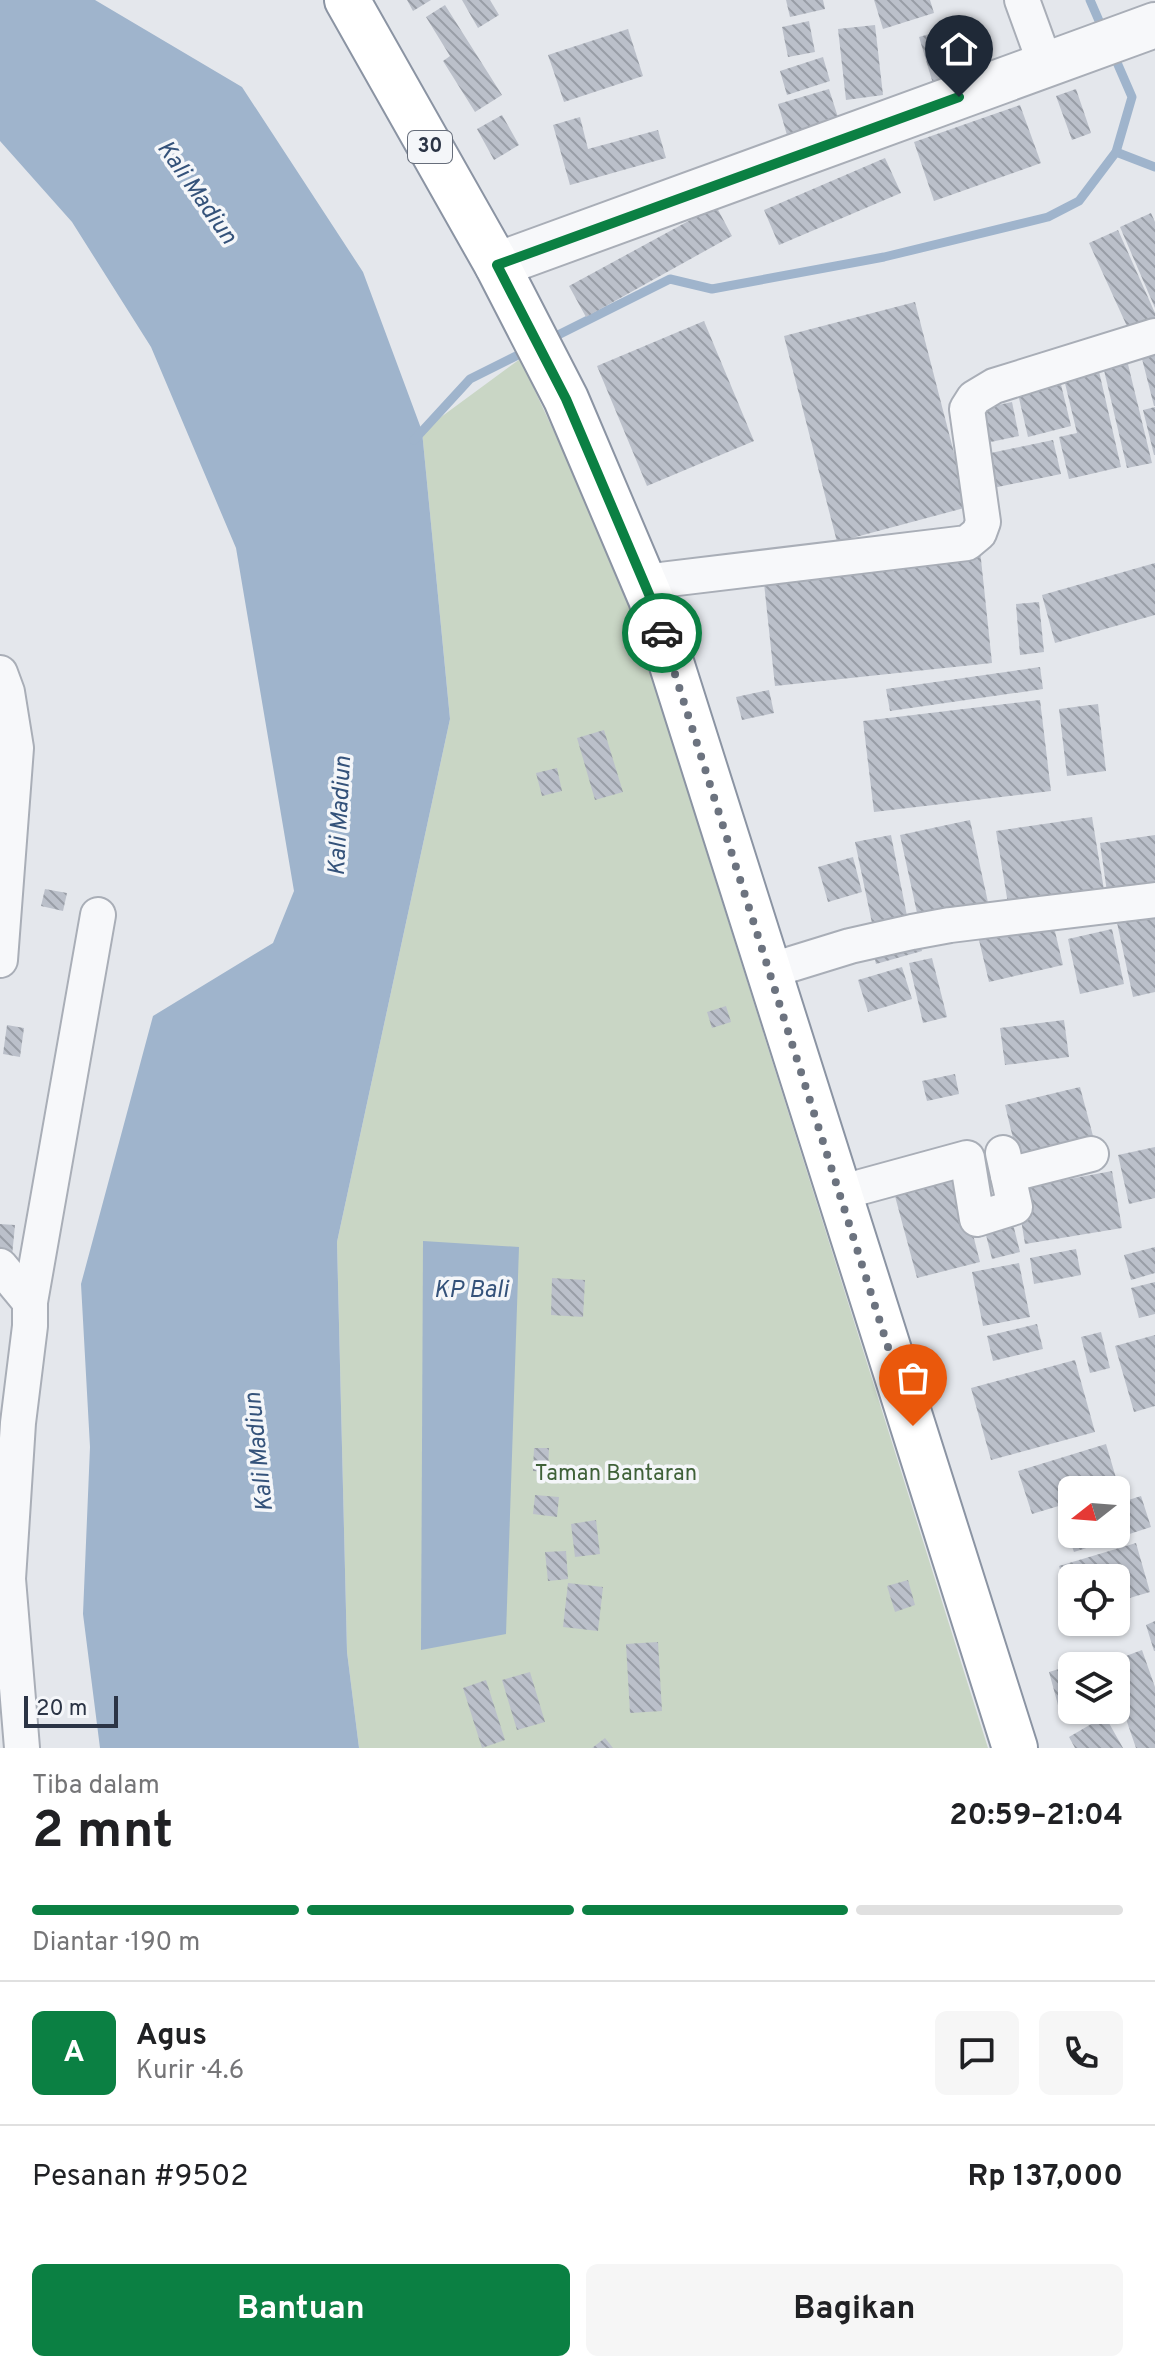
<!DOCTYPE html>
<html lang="id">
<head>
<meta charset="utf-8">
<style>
  body { margin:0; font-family:Overpass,sans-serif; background:#f6f6f6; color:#202124; height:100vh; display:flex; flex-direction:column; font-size:30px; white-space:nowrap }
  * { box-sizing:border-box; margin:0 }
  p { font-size:26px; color:#757577 }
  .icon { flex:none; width:44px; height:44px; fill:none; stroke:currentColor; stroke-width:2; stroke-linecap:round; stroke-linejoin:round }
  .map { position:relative; height:1748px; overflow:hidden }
  .details { display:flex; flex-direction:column; background:#fff; flex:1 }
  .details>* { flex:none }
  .needle { width:52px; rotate:253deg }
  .tools { position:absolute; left:1058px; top:1476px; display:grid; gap:16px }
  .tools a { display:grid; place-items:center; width:72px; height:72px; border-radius:12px; background:#fff; box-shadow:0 2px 6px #0004; font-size:40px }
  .scale { position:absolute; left:24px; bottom:20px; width:94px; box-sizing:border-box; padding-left:8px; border:4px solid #2b3445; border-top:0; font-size:22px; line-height:28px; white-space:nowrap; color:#2b3445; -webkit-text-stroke:6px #f4f6f9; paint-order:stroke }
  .pin { position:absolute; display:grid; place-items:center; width:68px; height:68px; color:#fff; margin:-82px -34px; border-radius:50% 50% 50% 0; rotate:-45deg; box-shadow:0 0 8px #0007 }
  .pin .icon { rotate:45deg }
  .courier { position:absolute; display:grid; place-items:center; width:80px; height:80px; margin:-40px; border:6px solid #0b8043; border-radius:50%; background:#fff; color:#222; box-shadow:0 2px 10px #0007 }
  .head em { font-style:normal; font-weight:700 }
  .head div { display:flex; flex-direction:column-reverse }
  .head { display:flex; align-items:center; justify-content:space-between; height:136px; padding:0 32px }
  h1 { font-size:52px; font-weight:700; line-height:60px }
  .bar { display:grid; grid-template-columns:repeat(4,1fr); gap:12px 8px; align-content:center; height:96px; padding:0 32px }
  .bar i { height:10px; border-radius:6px; background:#e0e0e0 }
  .bar .on { background:#0b8043 }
  .bar p { grid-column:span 4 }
  .line { display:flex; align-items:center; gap:20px; padding:0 32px; border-top:2px solid #e0e0e0 }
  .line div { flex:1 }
  .round { display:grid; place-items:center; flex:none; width:84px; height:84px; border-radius:12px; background:#f6f6f6 }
  .button { display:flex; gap:16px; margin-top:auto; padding:16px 32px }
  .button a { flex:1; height:92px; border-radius:12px; background:#0b8043; color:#fff; font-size:32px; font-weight:700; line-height:92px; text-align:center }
  .button a+a { background:#f6f6f6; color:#202124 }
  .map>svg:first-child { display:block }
</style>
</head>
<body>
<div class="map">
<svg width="1155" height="1748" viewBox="0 0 1155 1748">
  <defs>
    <pattern id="building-back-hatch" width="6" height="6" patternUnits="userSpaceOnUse" patternTransform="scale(2)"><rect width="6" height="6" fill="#bbc0ca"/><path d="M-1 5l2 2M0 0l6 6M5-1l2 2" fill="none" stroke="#989da6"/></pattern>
  </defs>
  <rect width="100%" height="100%" fill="#e4e7ec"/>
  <path fill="#c9d6c5" d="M 520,359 L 616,564 L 988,1748 L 359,1748 L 347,1652 L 337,1242 L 450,719 L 422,431 Z"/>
  <g fill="#9fb4cc">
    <path d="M 0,0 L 95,0 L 242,87 L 363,272 L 422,431 L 450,719 L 337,1242 L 347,1652 L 359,1748 L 100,1748 L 83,1614 L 90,1447 L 81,1284 L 153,1016 L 273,943 L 294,891 L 236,548 L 151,347 L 72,222 L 0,141 Z"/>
    <path d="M 423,1241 L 519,1247 L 506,1634 L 421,1650 Z"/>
  </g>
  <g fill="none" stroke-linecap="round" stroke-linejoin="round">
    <g stroke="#9fb4cc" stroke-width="9">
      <path d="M 1090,0 L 1103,30"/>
      <path d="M 1116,152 L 1155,167"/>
      <path d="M 550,339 L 670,279 L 712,289 L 884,257 L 1048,217 L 1079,201 L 1116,152 L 1132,97 L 1112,51"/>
      <path d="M 414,440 L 470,379 L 530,349"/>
    </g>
  </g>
  <g fill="url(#building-back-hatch)">
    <path d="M 407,0 L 431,0 L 413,11 Z"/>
    <path d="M 462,0 L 490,0 L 499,15 L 478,28 Z"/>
    <path d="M 786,0 L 823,0 L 825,9 L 790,17 Z"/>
    <path d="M 874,0 L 930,0 L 934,13 L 883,29 Z"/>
    <path d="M 445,5 L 502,95 L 475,112 L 443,61 L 450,56 L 426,17 Z"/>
    <path d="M 809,21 L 815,52 L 788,57 L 782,27 Z"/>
    <path d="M 875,25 L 883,95 L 846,100 L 838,29 Z"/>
    <path d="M 954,27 L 968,77 L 934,87 L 919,37 Z"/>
    <path d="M 628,29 L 643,76 L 564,102 L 548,55 Z"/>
    <path d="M 823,57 L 830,81 L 787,95 L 780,71 Z"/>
    <path d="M 829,89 L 843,133 L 791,149 L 778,104 Z"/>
    <path d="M 1076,89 L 1091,133 L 1072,140 L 1056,96 Z"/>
    <path d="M 1020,105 L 1041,163 L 934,201 L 914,142 Z"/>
    <path d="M 502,115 L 519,145 L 494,160 L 477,129 Z"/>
    <path d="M 580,117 L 588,149 L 658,130 L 666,158 L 570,185 L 553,125 Z"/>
    <path d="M 885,158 L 901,193 L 779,245 L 764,210 Z"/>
    <path d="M 716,206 L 732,236 L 586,317 L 569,286 Z"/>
    <path d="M 1151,213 L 1155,222 L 1155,308 L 1120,227 Z"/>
    <path d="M 1118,230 L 1155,313 L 1155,324 L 1131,335 L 1089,243 Z"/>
    <path d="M 915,302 L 968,507 L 837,542 L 784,336 Z"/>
    <path d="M 704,321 L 754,441 L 647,486 L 597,366 Z"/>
    <path d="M 1155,338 L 1155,406 L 1154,406 L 1138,343 Z"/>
    <path d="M 1127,360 L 1152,463 L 1127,468 L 1103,366 Z"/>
    <path d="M 1098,367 L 1121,467 L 1069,479 L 1059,437 L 1077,433 L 1063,375 Z"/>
    <path d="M 1058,372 L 1071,426 L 1028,437 L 1015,381 Z"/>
    <path d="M 1012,402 L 1019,436 L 986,443 L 979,409 Z"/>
    <path d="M 1155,407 L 1155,455 L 1154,455 L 1143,410 Z"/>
    <path d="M 1053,440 L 1061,474 L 988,489 L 981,455 Z"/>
    <path d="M 980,550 L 992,663 L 775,686 L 763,574 Z"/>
    <path d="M 1155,563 L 1155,615 L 1055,643 L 1042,595 Z"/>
    <path d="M 1039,602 L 1044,652 L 1020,655 L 1016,604 Z"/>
    <path d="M 1040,667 L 1043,689 L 890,711 L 886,689 Z"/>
    <path d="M 769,690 L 774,713 L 742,720 L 736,697 Z"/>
    <path d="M 1040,700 L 1051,791 L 874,812 L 863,721 Z"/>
    <path d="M 1098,704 L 1106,771 L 1067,776 L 1059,709 Z"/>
    <path d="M 604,730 L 623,792 L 595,800 L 577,738 Z"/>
    <path d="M 557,768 L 562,791 L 542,796 L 536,773 Z"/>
    <path d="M 1092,817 L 1104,890 L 1008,904 L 996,831 Z"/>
    <path d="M 970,820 L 989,907 L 919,922 L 900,835 Z"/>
    <path d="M 891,835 L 908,921 L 873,928 L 855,842 Z"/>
    <path d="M 1155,835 L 1155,892 L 1108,899 L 1100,843 Z"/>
    <path d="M 853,857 L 862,892 L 828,902 L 818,867 Z"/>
    <path d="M 45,889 L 67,893 L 63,911 L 41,906 Z"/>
    <path d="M 1155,910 L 1155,992 L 1133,997 L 1116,918 Z"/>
    <path d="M 1052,919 L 1063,965 L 989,982 L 978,936 Z"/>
    <path d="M 1112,929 L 1124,984 L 1080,994 L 1068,939 Z"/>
    <path d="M 918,935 L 922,951 L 876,964 L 872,947 Z"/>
    <path d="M 932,958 L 947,1017 L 923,1023 L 909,963 Z"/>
    <path d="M 902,967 L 912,999 L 868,1012 L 858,980 Z"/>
    <path d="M 726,1006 L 731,1022 L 712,1028 L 707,1012 Z"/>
    <path d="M 1064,1020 L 1069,1057 L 1005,1065 L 1000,1028 Z"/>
    <path d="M 7,1025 L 24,1028 L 20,1057 L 3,1054 Z"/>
    <path d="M 955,1074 L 959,1094 L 927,1101 L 922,1081 Z"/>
    <path d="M 1080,1087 L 1093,1136 L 1017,1155 L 1005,1105 Z"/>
    <path d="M 1155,1147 L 1155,1198 L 1129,1204 L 1118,1155 Z"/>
    <path d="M 956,1168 L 980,1262 L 917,1278 L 892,1185 Z"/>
    <path d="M 1112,1171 L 1122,1228 L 1025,1244 L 1016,1189 Z"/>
    <path d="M 1011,1216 L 1020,1252 L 992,1259 L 983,1223 Z"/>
    <path d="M 0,1224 L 15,1225 L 12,1256 L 0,1255 Z"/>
    <path d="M 1155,1247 L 1155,1273 L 1131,1280 L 1124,1255 Z"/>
    <path d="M 1076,1249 L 1081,1275 L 1034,1284 L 1030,1258 Z"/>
    <path d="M 1019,1263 L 1030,1317 L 983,1326 L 972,1272 Z"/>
    <path d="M 552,1278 L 585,1280 L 583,1317 L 551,1315 Z"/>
    <path d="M 1155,1282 L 1155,1314 L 1139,1318 L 1131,1288 Z"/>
    <path d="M 1037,1324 L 1043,1349 L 993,1361 L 987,1336 Z"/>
    <path d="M 1101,1332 L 1110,1368 L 1090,1373 L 1081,1337 Z"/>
    <path d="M 1155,1335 L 1155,1406 L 1134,1412 L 1115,1346 Z"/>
    <path d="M 1075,1360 L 1095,1432 L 991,1460 L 971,1388 Z"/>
    <path d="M 1106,1444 L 1119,1488 L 1111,1490 L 1072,1490 L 1072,1502 L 1032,1514 L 1018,1471 Z"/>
    <path d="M 534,1448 L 549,1448 L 548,1472 L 533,1471 Z"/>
    <path d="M 535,1495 L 559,1497 L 557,1517 L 533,1514 Z"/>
    <path d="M 1141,1496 L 1151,1527 L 1074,1552 L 1063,1521 L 1072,1518 L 1072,1534 L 1116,1534 L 1116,1504 Z"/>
    <path d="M 596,1520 L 600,1554 L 575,1557 L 571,1524 Z"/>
    <path d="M 1136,1543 L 1150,1592 L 1116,1602 L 1116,1578 L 1072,1578 L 1071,1607 L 1059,1566 Z"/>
    <path d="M 566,1551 L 568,1579 L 548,1581 L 545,1552 Z"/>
    <path d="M 908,1580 L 915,1605 L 895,1612 L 887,1586 Z"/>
    <path d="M 568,1583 L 603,1587 L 598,1631 L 563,1627 Z"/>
    <path d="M 1155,1621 L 1155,1651 L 1154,1651 L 1146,1625 Z"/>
    <path d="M 658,1642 L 662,1711 L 630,1713 L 626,1644 Z"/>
    <path d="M 1142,1650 L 1155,1687 L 1155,1748 L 1136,1748 L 1116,1690 L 1116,1666 L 1108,1666 L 1107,1663 Z"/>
    <path d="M 1072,1665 L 1072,1710 L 1078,1711 L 1061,1716 L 1049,1672 Z"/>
    <path d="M 530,1672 L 545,1722 L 517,1730 L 502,1680 Z"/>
    <path d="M 486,1680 L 505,1740 L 482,1748 L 463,1688 Z"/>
    <path d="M 1105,1716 L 1123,1748 L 1075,1748 L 1069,1737 Z"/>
    <path d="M 605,1738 L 613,1748 L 592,1748 Z"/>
  </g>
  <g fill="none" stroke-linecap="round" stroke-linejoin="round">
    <g stroke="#a9aeb7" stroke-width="38">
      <g id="minor">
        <path d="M 1022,0 L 1046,66"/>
        <path d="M 644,582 L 967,543 L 979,533 L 983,522 L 967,409 L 974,398 L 994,386 L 1155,336"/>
        <path d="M 0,673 L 7,692 L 16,748 L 0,960"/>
        <path d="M 769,971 L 850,946 L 912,932 L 950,925 L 1155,900"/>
        <path d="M 1008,1175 L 1091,1154"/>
        <path d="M 839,1193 L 967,1158 L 977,1219 L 1015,1207 L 1003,1153"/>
        <path d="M 0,1266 L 30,1302 L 30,1326 L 18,1423 L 8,1579 L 22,1748"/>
        <path d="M 30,1302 L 98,915"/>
      </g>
    </g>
    <g stroke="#a9aeb7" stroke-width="48">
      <path id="tertiary" d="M 497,265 L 1155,25"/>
    </g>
    <g stroke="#8b94a3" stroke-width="48">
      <path id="trunk" d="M 347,0 L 497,265 L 566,399 L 651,599 L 1015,1748"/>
    </g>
    <use href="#minor" stroke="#f7f8fa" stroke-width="34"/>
    <use href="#tertiary" stroke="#f7f8fa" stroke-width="44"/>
    <use href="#trunk" stroke="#fff" stroke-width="44"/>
  </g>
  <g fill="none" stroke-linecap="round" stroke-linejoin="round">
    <path stroke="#6c737f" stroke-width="8" stroke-dasharray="0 14.4" d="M 662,633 L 913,1426"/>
    <path stroke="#0b8043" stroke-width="10" d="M 662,633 L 651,599 L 566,399 L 497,265 L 959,97"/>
  </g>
  <g text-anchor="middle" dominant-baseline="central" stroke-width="7" stroke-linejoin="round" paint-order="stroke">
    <rect fill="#f4f6f9" stroke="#676e7b" stroke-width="2" x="408" y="131" width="44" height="32" rx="6"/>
    <g font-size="20" font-weight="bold" fill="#2b3445">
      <text x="430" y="147">30</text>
    </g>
    <g font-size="22" fill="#3f6138" stroke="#f4f6f9">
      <text x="616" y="1474">Taman Bantaran</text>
    </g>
    <g font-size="24" font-style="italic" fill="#34527a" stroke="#f4f6f9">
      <text transform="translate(196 193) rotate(55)">Kali Madiun</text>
      <text transform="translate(341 816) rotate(-87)">Kali Madiun</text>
      <text x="471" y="1291">KP Bali</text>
      <text transform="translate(260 1452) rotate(-96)">Kali Madiun</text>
    </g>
  </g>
</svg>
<div class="tools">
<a><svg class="needle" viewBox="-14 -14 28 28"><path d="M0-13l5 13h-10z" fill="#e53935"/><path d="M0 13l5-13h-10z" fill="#757577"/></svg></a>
<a><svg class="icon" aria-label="locate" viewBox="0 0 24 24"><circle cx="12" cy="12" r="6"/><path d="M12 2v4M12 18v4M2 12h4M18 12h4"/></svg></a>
<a><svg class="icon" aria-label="layers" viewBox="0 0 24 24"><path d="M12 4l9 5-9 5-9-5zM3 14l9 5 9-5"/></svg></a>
</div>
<div class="scale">20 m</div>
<div class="pin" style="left:913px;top:1426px;background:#ea580c"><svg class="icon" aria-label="bag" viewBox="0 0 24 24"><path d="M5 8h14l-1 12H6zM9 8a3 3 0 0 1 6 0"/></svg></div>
<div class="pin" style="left:959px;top:97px;background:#1f2937"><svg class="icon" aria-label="home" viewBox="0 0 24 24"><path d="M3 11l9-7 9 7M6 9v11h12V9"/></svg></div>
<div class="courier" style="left:662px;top:633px"><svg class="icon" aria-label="car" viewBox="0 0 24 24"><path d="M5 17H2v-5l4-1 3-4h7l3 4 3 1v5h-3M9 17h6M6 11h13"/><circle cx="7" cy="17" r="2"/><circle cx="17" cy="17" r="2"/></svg></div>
</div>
<section class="details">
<div class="head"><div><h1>2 mnt</h1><p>Tiba dalam</p></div><em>20:59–21:04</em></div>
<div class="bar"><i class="on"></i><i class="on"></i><i class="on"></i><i></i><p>Diantar · 190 m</p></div>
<div class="line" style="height:144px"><b class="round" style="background:#0b8043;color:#fff">A</b><div><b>Agus</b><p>Kurir · 4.6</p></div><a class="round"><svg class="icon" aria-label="chat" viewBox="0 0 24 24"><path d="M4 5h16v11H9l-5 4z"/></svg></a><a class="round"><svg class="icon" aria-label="phone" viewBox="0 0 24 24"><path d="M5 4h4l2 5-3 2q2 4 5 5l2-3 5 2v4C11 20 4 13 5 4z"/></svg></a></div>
<div class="line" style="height:104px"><div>Pesanan #9502</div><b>Rp 137,000</b></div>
<div class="button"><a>Bantuan</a><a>Bagikan</a></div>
</section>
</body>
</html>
